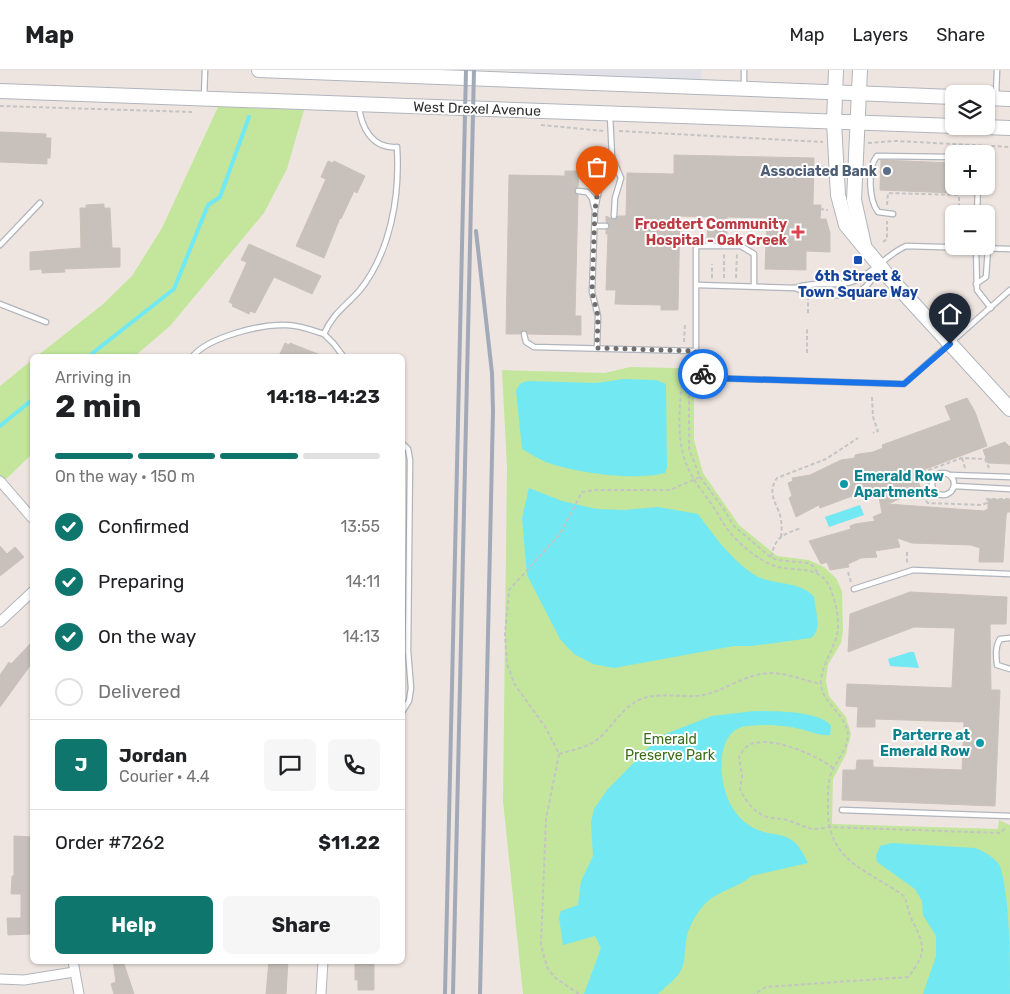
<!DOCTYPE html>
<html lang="en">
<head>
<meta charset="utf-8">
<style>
  body { margin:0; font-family:Rubik,sans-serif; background:#f6f6f6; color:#202124; height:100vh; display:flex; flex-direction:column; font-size:19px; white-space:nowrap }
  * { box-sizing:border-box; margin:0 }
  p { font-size:16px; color:#757577 }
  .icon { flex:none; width:28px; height:28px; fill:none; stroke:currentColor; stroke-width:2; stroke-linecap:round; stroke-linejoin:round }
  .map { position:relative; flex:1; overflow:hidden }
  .side { position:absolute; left:30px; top:284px; width:375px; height:610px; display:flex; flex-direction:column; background:#fff; border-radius:8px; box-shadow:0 1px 4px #0004 }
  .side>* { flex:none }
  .buttons { position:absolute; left:945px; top:15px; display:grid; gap:10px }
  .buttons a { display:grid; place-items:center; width:50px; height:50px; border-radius:8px; background:#fff; box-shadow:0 1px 4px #0004; font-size:25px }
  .pin { position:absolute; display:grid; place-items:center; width:42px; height:42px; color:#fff; margin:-51px -21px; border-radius:50% 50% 50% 0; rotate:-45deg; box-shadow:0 0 5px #0007 }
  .pin .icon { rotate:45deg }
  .courier { position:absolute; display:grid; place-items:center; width:50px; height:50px; margin:-25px; border:4px solid #1a73e8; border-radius:50%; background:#fff; color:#222; box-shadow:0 1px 6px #0007 }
  .summary em { font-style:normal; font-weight:700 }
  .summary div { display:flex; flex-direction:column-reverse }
  .summary { display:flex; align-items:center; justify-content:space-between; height:85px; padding:0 25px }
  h1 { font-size:32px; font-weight:700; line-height:38px }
  .bar { display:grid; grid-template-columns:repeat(4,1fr); gap:8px 5px; align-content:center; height:60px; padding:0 25px }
  .bar i { height:6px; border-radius:4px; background:#e0e0e0 }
  .bar .current { background:#0f766e }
  .bar p { grid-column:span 4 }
  .line { display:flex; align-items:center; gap:12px; padding:0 25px; border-top:1px solid #e0e0e0 }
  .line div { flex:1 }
  .round { display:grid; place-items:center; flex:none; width:52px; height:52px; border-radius:8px; background:#f6f6f6 }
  ol { padding:0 25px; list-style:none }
  li { display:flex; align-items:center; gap:15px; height:55px }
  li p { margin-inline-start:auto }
  li .icon { padding:5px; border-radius:50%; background:#0f766e; color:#fff; stroke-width:4 }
  li:last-child { color:#757577 }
  li i { width:28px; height:28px; border:2px solid #e0e0e0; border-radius:50% }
  .action { display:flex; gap:10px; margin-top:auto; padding:10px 25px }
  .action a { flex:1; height:58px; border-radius:8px; background:#0f766e; color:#fff; font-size:20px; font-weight:700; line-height:58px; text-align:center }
  .action a+a { background:#f6f6f6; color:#202124 }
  header { display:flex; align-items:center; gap:30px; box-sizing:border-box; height:70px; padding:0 25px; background:#fff; border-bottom:1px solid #e0e0e0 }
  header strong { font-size:24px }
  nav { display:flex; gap:28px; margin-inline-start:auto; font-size:18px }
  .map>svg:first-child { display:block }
</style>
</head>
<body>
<header>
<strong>Map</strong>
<nav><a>Map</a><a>Layers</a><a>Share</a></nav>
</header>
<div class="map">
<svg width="1010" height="924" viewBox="0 0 1010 924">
  <rect width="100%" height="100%" fill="#efe5e0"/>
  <path fill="#e1e0e7" d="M 489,0 L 702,0 L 701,10 Z"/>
  <g fill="#c3e69c">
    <path d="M 218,37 L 304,40 L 287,99 L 264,143 L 170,256 L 135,286 L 37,286 L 102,235 L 132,206 L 162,158 Z"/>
    <path d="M 32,290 L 32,384 L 0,415 L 0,316 Z"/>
    <path d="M 630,297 L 678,298 L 694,311 L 694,370 L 703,403 L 739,455 L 777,486 L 809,490 L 824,497 L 836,508 L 842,521 L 843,561 L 841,573 L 828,595 L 826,611 L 829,626 L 846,647 L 851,664 L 846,684 L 833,709 L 832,754 L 998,759 L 999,750 L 1010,755 L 1010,924 L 523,924 L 503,731 L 507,398 L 502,300 L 605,303 Z"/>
  </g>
  <g fill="#71e8f2">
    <path d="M 624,309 L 656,310 L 666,314 L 667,398 L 665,403 C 635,411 575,403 546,392 C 538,389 530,383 522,379 L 516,320 L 521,313 L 528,311 L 596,313 Z"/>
    <path d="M 529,418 L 562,431 L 596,439 L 624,440 L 658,437 L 698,444 C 714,466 731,489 753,504 C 771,516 801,510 814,527 C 815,540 823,560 811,568 L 752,576 L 734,576 L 614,598 L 593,594 L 574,584 L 560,569 L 527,505 L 522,448 Z"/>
    <path d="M 860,435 L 864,445 L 829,457 L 825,447 Z"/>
    <path d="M 910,582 L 914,582 L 919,598 L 890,596 L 888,589 Z"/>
    <path d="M 755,641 C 772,641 822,641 831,656 L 830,665 C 820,666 810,661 800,659 C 786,655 753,653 739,658 C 728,663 724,674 722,686 C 719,717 731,753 764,762 C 774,765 784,764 793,771 C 800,777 804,785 808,793 L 751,806 C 739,818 718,820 705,834 C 696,843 687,859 686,872 C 684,883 686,892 680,902 C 675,910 665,917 658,924 L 584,924 L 601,878 L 595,866 L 563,875 L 559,847 L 561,841 L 578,835 L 581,811 L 593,786 L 591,752 L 594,739 L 607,720 L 660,666 L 712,646 Z"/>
    <path d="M 892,773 L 975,778 C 984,781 995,788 1000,796 C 1010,828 1010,888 1010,924 L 923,924 L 936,886 L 936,866 L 923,845 L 922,831 L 915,819 L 877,792 L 876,786 L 880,776 Z"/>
  </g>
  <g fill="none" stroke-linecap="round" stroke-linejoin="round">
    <g stroke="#71e8f2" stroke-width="4">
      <path d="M 89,286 L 174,219 L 208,135 L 220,127 L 249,47"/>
      <path d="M 0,356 L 32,330"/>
    </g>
  </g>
  <g fill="#c8c1bb" stroke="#cbc1b9">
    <path d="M 0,62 L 46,64 L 46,68 L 51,68 L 50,88 L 47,88 L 47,94 L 0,92 Z"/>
    <path d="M 674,85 L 814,88 L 813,135 L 821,135 L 820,149 L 826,149 L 830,163 L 830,182 L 806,181 L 806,200 L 765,199 L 767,148 L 727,147 L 727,171 L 707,171 L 708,147 L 680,146 L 678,240 L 661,240 L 661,235 L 615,234 L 616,220 L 606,220 L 608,164 L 606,164 L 606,160 L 610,156 L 606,152 L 606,146 L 614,150 L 618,146 L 626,146 L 627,103 L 674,104 Z"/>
    <path d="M 881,90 L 954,93 L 954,123 L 880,120 Z"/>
    <path d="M 328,91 L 333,93 L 334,91 L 365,106 L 357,123 L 354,121 L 341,149 L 340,148 L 324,188 L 296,176 L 326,109 L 321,107 Z"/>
    <path d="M 565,101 L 579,101 L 578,117 L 574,121 L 578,125 L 575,246 L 581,246 L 581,265 L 528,264 L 524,260 L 520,264 L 506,264 L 509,105 L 565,106 Z"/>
    <path d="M 104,134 L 104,138 L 110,138 L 112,178 L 120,178 L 120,197 L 64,199 L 65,202 L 42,203 L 42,199 L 30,200 L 30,182 L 81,178 L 80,138 L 86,138 L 86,135 Z"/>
    <path d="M 249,174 L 321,206 L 312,224 L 274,207 L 255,243 L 250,241 L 249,244 L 232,236 L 233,234 L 229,232 L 247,192 L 241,190 Z"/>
    <path d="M 285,273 L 289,275 L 290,273 L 323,286 L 279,286 Z"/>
    <path d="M 967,328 L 975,342 L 987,376 L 915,403 L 921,419 L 888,434 L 984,441 L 988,439 L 988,429 L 1010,430 L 1010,442 L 1007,442 L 1006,447 L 1003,492 L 979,492 L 980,478 L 971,475 L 912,473 L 897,468 L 900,477 L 875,481 L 877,487 L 861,488 L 848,494 L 849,497 L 830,500 L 827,492 L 821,494 L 809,471 L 851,459 L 850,456 L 855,454 L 875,451 L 873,447 L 882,443 L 877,417 L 820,438 L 819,435 L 796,447 L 789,428 L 792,426 L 788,413 L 793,411 L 792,408 L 810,405 L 841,390 L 855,388 L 855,385 L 859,384 L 873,382 L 883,378 L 882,375 L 951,350 L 945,336 Z"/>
    <path d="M 1005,372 L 1010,377 L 1010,394 L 988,393 L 983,380 Z"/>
    <path d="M 0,476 L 7,484 L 15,477 L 24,487 L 0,506 Z"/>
    <path d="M 910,522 L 1007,527 L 1006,554 L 990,554 L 991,620 L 1000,620 L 995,736 L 842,730 L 843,700 L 856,700 L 857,690 L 873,690 L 873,697 L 962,700 L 964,652 L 875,649 L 875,657 L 857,657 L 858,637 L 846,636 L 847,614 L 952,618 L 955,558 L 914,557 L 848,582 L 850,544 Z"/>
    <path d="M 32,572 L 32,593 L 0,637 L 0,605 L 9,592 L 11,594 Z"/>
    <path d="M 14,766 L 32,767 L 32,864 L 8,865 L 7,848 L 21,848 L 21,824 L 11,824 L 12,806 L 14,806 Z"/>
    <path d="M 113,891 L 123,891 L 134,924 L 114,924 L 111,914 L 116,912 Z"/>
    <path d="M 269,891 L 288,891 L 286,924 L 266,924 Z"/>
    <path d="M 355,892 L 374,892 L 374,920 L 358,920 L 358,910 L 355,910 Z"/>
  </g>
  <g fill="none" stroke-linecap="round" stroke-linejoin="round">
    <g stroke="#b0b5bd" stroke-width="7">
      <g id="lane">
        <path d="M 744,16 L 744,0"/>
        <path d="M 996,26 L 997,0"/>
        <path d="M 204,27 L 205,0"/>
        <path d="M 612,87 L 621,108 L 615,128 L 614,146"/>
        <path d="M 578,121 L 587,122 L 592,128 L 594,137"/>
        <path d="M 893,144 L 878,142 C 869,130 867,98 877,86 L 954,87"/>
        <path d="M 977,144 L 978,116"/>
        <path d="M 595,156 L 606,156"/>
        <path d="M 0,175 L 40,133"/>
        <path d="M 976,177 L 977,220 L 991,238"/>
        <path d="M 879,197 C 874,206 869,216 860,221 C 845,229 809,224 795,218 C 815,210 838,218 854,211 C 874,203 887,184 906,176 L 1010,179"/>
        <path d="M 976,214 L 986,207 L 988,178"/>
        <path d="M 698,215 L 795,218"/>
        <path d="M 754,216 L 754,184 L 741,176 L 696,176 L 696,294 L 701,303 L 711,308 L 904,314 L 1010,220"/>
        <path d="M 0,234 L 46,252"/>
        <path d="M 324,264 L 334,274 L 343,286"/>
        <path d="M 524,264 L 526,272 L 534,277 L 696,281"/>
        <path d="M 597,278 L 598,246 L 592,222 L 595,139 L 600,115 L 612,87 L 610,45"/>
        <path d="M 193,286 C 209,267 261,254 286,255 C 299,255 312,260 324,264 C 333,243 346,236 360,220 C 391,181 400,125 397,77 C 372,79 361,57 359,36"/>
        <path d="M 402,373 L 408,379 L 410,390 L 408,581 L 411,618 L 409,631 L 402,642"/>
        <circle cx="943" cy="414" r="11"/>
        <path d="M 951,405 L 1010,407"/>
        <path d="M 954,416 L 1010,419"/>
        <path d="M 854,519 L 913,500 L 1010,504"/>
        <path d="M 1010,568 L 1000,569 C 995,577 996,586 997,595 L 1010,599"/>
        <path d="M 842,740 L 1010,746"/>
      </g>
    </g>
    <g stroke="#b0b5bd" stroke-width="11">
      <g id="street">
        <path d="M 0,411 L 32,448"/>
        <path d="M 0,552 L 32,522"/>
        <path d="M 73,891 L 79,924"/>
        <path d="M 0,909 L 24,910 L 74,902"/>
        <path d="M 321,924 L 323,891"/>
      </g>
    </g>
    <g stroke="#b0b5bd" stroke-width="16">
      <g id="secondary">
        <path d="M 259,0 L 954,27"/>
        <path d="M 836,0 L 834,52 L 838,125 L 846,155 L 888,206 L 1010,339"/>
        <path d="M 860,0 L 854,130 L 864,175"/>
        <path d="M 0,21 L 954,56"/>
        <path d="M 986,28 L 1010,29"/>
        <path d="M 958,56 L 1010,58"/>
      </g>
    </g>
    <g stroke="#c4c4c4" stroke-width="2" stroke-dasharray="4 2.5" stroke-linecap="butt">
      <path d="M 0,36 L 192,42"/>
      <path d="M 541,55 L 604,61"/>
      <path d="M 619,61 L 823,72"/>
      <path d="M 868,73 L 896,71 L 1010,77"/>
      <path d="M 814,96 L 824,97"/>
      <path d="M 887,135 L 888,123 L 959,125 L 960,116"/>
      <path d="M 820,139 L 828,140"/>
      <path d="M 959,144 L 959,125"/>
      <path d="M 883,172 L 887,169 L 887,151"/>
      <path d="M 712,208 L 712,194"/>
      <path d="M 724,208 L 724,183"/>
      <path d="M 736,208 L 737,183"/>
      <path d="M 808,243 L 808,229"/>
      <path d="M 684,272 L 685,255"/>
      <path d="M 807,283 L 807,258"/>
      <path d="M 684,289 C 682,318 676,351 682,379 C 686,403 701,419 714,438 C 719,445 723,454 728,460 C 738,473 757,489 772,495 C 795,504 822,491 832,523 C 837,537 841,557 835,571 C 830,585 823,595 821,610 C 819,633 848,644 848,666 C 847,681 834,693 830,707 C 827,719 828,732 828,745 C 831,793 870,801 904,826 C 908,834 908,844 913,852 C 926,878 926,884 908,907 L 766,917 L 754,924"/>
      <path d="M 683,300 L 689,309 L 689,379 L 700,407 L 723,438 L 734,456 L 769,486 L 777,490 L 808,493 L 813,496 L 818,503"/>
      <path d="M 872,327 L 873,347 L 878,361 L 873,363"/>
      <path d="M 962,388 L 965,398"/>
      <path d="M 917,414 L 919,406 L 923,402 L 962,388 L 985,389 L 989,398"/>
      <path d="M 919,420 L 923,428 L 928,433 L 981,435 L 987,433 L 987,429 L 1010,429"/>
      <path d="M 781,467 C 782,459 782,450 779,442 C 774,430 768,421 777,408 L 826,389 L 858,368"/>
      <path d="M 907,482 L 907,494"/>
      <path d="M 771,487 C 776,466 782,465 801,458"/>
      <path d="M 848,502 L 851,512"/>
      <path d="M 559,684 C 572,680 587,678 598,669 C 612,657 622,638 639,630 C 656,622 678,627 696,626 C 720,624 738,608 761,604 C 780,600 802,610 821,614"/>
      <path d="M 833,698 C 817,685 765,662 746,677 C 743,679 741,684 739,687 L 742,706 L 740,719 C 744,730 756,744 767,747 C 774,749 781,748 787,750 C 806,756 808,762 829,757 L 1001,763 L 1005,758"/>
      <path d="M 579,924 L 554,907 L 547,897 L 541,875 L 546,749 L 559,684 L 546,658 L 515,615 L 507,594 L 505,564 L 509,520 L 560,464 L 582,422 L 596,420 L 670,420 L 700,407"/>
    </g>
    <use href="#lane" stroke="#fff" stroke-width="4.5"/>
    <use href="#street" stroke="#fff" stroke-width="9"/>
    <use href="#secondary" stroke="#fff" stroke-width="14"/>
    <g stroke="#a2a9b8" stroke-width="4">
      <path d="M 476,161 L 492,303 L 493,341 L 480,924"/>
      <path d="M 445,924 L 466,0"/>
      <path d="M 453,924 L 474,0"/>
    </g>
  </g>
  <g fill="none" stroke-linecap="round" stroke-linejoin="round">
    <path stroke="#716d6c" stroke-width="5" stroke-dasharray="0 9" d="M 597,127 L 595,139 L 592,222 L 598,246 L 597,278 L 696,281 L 696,294 L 703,304"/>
    <path stroke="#1a73e8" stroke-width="6" d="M 703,304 L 711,308 L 904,314 L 950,274"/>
  </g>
  <circle fill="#5c6f8a" stroke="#fff" stroke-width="2" cx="887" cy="101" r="5"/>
  <path fill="#e0444e" stroke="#fff" stroke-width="2" d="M795.5 154.5h5v5h5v5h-5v5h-5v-5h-5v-5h5z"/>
  <rect fill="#1a4fb4" stroke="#fff" stroke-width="2" x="853" y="185" width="10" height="10" rx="2.5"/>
  <g fill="#0f9aa8" stroke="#fff" stroke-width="2">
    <circle cx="844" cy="414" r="5"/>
    <circle cx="980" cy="673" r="5"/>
  </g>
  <g text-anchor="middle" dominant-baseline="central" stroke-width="4" stroke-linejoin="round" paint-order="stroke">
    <g font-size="14" fill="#2d2d2d" stroke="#fff">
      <text transform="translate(477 39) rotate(2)">West Drexel Avenue</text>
    </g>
    <g font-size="14" font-weight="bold" fill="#4e5e75" stroke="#fff" text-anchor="end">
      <text x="877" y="101">Associated Bank</text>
    </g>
    <g font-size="14" font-weight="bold" fill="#be3a42" stroke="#fff" text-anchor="end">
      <text x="787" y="154">Froedtert Community<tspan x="787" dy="16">Hospital - Oak Creek</tspan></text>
    </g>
    <g font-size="14" font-weight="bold" fill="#164399" stroke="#fff">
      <text x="858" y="206">6th Street &amp;<tspan x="858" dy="16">Town Square Way</tspan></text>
    </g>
    <g font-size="14" font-weight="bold" fill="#0d838f" stroke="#fff" text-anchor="start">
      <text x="854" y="406">Emerald Row<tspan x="854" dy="16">Apartments</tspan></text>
      <text x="970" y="665" text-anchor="end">Parterre at<tspan x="970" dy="16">Emerald Row</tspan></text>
    </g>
    <g font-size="14" fill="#3b6e19" stroke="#fff">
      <text x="670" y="669">Emerald<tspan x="670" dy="16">Preserve Park</tspan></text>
    </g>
  </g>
</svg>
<div class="buttons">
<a><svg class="icon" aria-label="layers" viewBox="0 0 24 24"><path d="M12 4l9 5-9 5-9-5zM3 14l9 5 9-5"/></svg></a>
<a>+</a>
<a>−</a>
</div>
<div class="pin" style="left:597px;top:127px;background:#ea580c"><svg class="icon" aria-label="bag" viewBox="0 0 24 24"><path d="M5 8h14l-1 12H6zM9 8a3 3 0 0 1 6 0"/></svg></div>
<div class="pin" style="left:950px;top:274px;background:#1f2937"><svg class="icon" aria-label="home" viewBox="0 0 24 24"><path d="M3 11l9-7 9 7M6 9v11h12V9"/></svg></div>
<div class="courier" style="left:703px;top:304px"><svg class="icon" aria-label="bike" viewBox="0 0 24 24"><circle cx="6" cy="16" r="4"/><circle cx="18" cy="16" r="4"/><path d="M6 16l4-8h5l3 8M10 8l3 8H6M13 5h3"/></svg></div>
<section class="side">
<div class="summary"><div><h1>2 min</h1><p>Arriving in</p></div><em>14:18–14:23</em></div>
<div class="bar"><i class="current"></i><i class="current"></i><i class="current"></i><i></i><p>On the way · 150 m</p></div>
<ol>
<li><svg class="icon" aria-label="check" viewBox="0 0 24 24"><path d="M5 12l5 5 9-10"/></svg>Confirmed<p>13:55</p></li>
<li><svg class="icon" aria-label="check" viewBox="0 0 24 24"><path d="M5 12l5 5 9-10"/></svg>Preparing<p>14:11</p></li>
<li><svg class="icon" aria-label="check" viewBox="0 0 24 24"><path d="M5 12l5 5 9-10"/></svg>On the way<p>14:13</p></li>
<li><i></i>Delivered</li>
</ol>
<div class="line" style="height:90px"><b class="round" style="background:#0f766e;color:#fff">J</b><div><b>Jordan</b><p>Courier · 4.4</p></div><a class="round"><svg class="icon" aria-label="chat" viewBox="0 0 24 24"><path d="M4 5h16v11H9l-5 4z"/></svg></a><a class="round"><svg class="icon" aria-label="phone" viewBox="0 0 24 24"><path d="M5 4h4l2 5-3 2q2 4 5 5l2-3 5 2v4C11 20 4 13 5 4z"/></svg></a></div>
<div class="line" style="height:65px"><div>Order #7262</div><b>$11.22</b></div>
<div class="action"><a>Help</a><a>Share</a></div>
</section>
</div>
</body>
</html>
